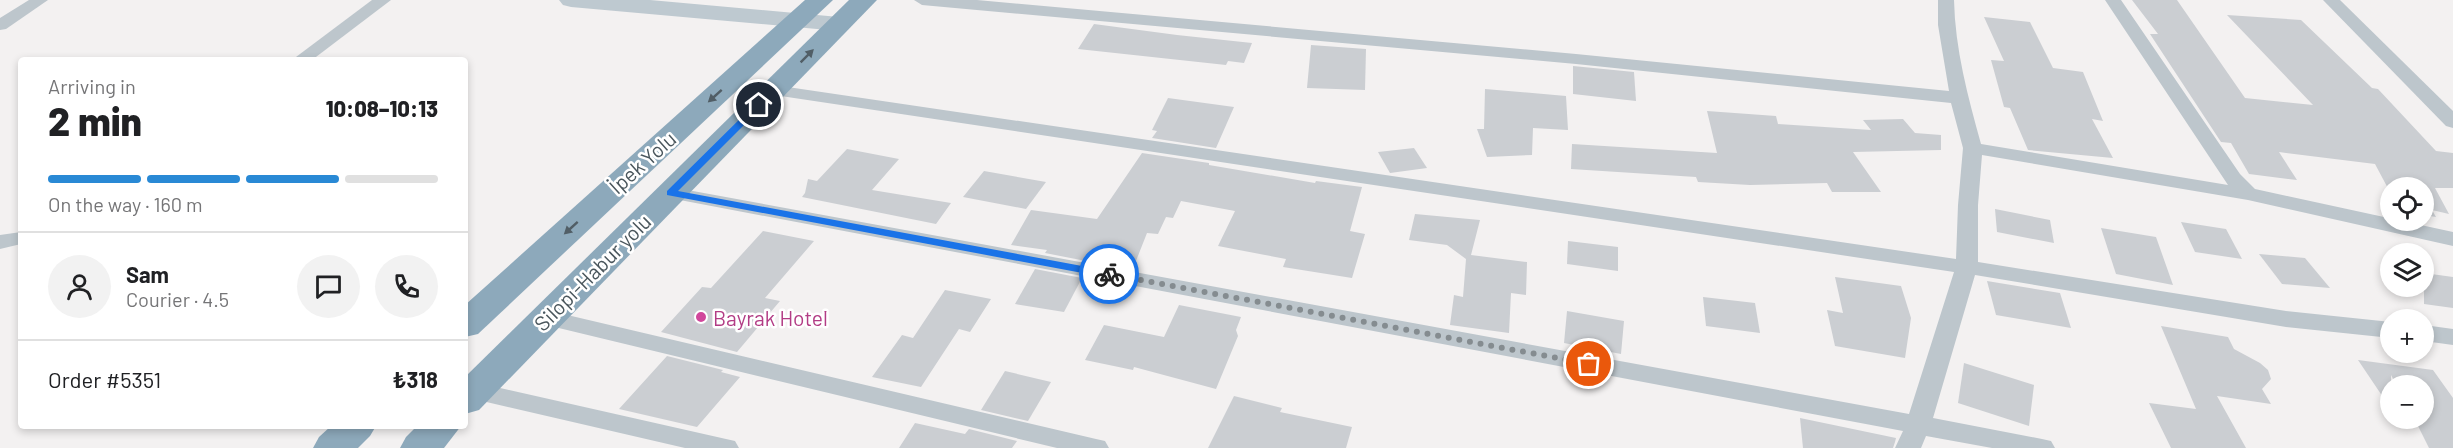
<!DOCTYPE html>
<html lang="en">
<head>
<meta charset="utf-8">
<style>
  body { margin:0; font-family:Barlow,sans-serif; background:#f2f2f2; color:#202124; height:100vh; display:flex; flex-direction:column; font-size:22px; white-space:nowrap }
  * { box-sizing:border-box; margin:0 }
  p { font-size:20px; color:#757577 }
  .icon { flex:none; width:33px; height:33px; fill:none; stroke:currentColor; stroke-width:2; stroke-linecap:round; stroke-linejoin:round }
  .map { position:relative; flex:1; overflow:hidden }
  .sheet { position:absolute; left:18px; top:57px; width:450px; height:372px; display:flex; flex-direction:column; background:#fff; border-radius:6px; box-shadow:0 3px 9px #0003 }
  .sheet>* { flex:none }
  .tools { position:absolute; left:2380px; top:177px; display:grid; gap:12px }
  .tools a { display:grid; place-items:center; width:54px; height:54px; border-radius:50%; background:#fff; box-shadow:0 3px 9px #0003; font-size:30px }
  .pin { position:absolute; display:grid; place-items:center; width:51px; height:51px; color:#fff; margin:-26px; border:3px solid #fff; border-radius:50%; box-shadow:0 2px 6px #0007 }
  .courier { position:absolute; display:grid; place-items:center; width:60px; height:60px; margin:-30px; border:4px solid #1a73e8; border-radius:50%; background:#fff; color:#222; box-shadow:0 2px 8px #0007 }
  .overview em { font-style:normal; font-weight:800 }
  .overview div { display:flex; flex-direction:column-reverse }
  .overview { display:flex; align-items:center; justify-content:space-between; height:102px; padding:0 30px }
  h1 { font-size:39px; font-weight:800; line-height:45px }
  .bar { display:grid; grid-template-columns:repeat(4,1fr); gap:9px 6px; align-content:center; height:72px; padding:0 30px }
  .bar i { height:8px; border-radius:4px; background:#e0e0e0 }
  .bar .on { background:#2989d5 }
  .bar p { grid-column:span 4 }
  .line { display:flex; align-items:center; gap:15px; padding:0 30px; border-top:2px solid #e0e0e0 }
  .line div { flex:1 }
  .round { display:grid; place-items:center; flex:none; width:63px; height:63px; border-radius:32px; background:#f2f2f2 }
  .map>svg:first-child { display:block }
</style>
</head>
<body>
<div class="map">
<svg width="2453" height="448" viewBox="0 0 2453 448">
  <rect width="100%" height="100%" fill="#f3f1f1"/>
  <g fill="#cbced2">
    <path d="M 2132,0 L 2177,0 L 2245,98 L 2313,105 L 2227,15 L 2301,20 L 2372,88 L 2378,89 L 2436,151 L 2453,153 L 2453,188 L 2435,188 L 2449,214 L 2432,210 L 2436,217 L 2424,215 L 2424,188 L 2391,188 L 2391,194 L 2375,164 L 2279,152 L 2297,180 L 2249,174 L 2231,143 L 2221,142 L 2219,139 L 2150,34 L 2158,34 Z"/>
    <path d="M 1984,17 L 2030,22 L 2053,68 L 2083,72 L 2103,121 L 2092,119 L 2113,158 L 2028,150 L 2010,108 L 2004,107 L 1991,60 L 2004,61 Z"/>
    <path d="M 1094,24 L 1177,35 L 1252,43 L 1244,63 L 1228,61 L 1226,65 L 1078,49 Z"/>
    <path d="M 1311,45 L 1366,49 L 1365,90 L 1307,88 Z"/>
    <path d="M 1573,66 L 1634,72 L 1636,101 L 1573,94 Z"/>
    <path d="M 1485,89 L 1566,96 L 1568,130 L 1533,128 L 1532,155 L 1487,157 L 1477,129 L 1484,129 Z"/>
    <path d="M 1168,98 L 1234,107 L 1216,148 L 1152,138 L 1157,131 L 1152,130 Z"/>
    <path d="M 1707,111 L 1776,116 L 1778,124 L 1871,130 L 1863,120 L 1903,119 L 1915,133 L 1941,135 L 1941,150 L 1853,152 L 1881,192 L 1832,192 L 1827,183 L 1750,185 L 1698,182 L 1696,177 L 1571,169 L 1572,144 L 1717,153 Z"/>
    <path d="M 1414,148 L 1427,168 L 1390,173 L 1378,152 Z"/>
    <path d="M 847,149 L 899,159 L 872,190 L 951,203 L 936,224 L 802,197 L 805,193 L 808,179 L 817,181 Z"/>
    <path d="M 1142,153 L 1209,163 L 1209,165 L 1315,183 L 1316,181 L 1362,187 L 1350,231 L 1365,234 L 1352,278 L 1283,267 L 1286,259 L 1218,246 L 1235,211 L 1181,201 L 1173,218 L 1166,217 L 1158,234 L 1147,233 L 1134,266 L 1091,262 L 1045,253 L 1047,250 L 1011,245 L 1031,210 L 1097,219 Z"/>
    <path d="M 984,171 L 1046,182 L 1026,209 L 963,197 Z"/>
    <path d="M 1995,209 L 2050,220 L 2054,243 L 1997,232 Z"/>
    <path d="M 1415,214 L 1480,220 L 1471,255 L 1527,262 L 1526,295 L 1511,293 L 1509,333 L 1450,325 L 1454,295 L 1463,297 L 1466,259 L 1447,245 L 1409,240 Z"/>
    <path d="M 2181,222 L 2226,229 L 2242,259 L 2195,252 Z"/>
    <path d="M 2101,228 L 2156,237 L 2173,285 L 2116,274 Z"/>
    <path d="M 763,231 L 814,241 L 765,298 L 780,301 L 737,352 L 661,332 L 702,287 L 711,288 Z"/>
    <path d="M 1568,241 L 1618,247 L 1618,271 L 1567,264 Z"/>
    <path d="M 2259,254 L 2305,258 L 2330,288 L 2282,284 Z"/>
    <path d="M 1035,269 L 1082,278 L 1064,312 L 1015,304 Z"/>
    <path d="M 2424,273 L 2453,277 L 2453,308 L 2424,304 Z"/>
    <path d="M 1835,277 L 1901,286 L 1911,318 L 1905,358 L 1835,346 L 1827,310 L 1843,313 Z"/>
    <path d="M 1987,281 L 2060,293 L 2071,328 L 1996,315 Z"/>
    <path d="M 945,290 L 991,299 L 970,332 L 959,329 L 921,387 L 872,377 L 902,335 L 913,338 Z"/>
    <path d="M 1703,297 L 1755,303 L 1760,333 L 1706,326 Z"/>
    <path d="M 1179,305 L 1241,317 L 1236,330 L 1238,336 L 1216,389 L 1134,367 L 1133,370 L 1085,360 L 1104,325 L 1164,337 Z"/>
    <path d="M 1567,311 L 1624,321 L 1621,354 L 1564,343 Z"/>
    <path d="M 2161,326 L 2228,337 L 2234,349 L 2260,363 L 2268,370 L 2271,379 L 2262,389 L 2271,404 L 2217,396 L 2246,448 L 2171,448 L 2149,403 L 2196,409 Z"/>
    <path d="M 667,356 L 723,370 L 721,372 L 740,377 L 697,427 L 619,409 Z"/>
    <path d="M 2358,360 L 2433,370 L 2453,398 L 2453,448 L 2429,448 L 2414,418 L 2424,418 L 2424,386 L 2397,386 L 2391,375 L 2391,409 Z"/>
    <path d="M 1964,363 L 2034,385 L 2029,426 L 1958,403 Z"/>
    <path d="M 1005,371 L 1051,382 L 1028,421 L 981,410 Z"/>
    <path d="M 1234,396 L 1282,408 L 1280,412 L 1352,427 L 1346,448 L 1208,448 Z"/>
    <path d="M 1800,418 L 1896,438 L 1895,442 L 1893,448 L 1803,448 Z"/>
    <path d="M 915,423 L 965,434 L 969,429 L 1017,441 L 1012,448 L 899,448 Z"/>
  </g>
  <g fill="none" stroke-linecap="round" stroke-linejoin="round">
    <g fill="#bdc6cc" fill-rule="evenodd">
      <path d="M 29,0 L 48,0 L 6,29 L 0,30 L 0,18 Z"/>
      <path d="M 372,0 L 391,0 L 312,60 L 292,60 Z"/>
      <path d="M 914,0 L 977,0 L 1576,54 L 1949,91 L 1938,25 L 1938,0 L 1954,0 C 1955,49 1968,97 1981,144 L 2228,185 L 2105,0 L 2121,0 L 2240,174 L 2255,189 L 2453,232 L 2453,246 L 2248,200 L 1982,155 L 1978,205 L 1978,262 L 2286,311 L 2391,322 L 2391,338 L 2286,327 L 1975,275 L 1933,418 L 2042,439 L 2051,441 L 2055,448 L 1992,448 L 1926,436 L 1921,448 L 1895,448 L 1903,431 L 664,197 L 661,193 L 664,189 L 671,187 L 1909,414 L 1954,272 L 774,95 L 768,94 L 765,90 L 768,86 L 774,85 L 1956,259 L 1958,205 L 1963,148 L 1951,103 L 1576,64 L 922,5 Z"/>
      <path d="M 2323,0 L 2340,0 L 2453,111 L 2453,128 L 2446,126 Z"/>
      <path d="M 21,232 L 21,244 L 0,249 L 0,235 Z"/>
      <path d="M 546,310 L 1096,439 L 1105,441 L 1109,448 L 1057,448 L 538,323 L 535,318 L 538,313 Z"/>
      <path d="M 2424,325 L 2453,329 L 2453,345 L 2424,341 Z"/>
      <path d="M 474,382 L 726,439 L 735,441 L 739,448 L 685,448 L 465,397 L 465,385 Z"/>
    </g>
    <path fill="#bec9d0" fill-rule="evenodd" d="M 559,0 L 650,0 L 839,17 L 847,19 L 851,24 L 847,29 L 839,31 L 571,7 L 563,5 Z"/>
    <g fill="#8da9bb" fill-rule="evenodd">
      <path d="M 805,0 L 833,0 L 478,334 L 465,337 L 465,305 Z"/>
      <path d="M 849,0 L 877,0 L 479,410 L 465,414 L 465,377 Z"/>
      <path d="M 331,426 L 376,426 L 370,436 L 358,448 L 313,448 L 319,437 Z"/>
      <path d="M 417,426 L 461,426 L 444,448 L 400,448 L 406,437 Z"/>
    </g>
  </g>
  <defs><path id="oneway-solid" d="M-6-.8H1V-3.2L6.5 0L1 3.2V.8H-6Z" transform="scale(1.5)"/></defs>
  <g fill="#515e66">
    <use href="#oneway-solid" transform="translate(807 56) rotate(-45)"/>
    <use href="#oneway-solid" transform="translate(715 96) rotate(138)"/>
    <use href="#oneway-solid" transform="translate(571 228) rotate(138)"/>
  </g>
  <path fill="#1a73e8" d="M 756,103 L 764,105 L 678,191 L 1109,271 L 1114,274 L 1109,278 L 667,195 L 667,191 Z"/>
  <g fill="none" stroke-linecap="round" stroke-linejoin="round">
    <path stroke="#858c90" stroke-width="6" stroke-dasharray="0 10.8" d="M 1109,274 L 1589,364"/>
  </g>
  <circle fill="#d1479c" stroke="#fff" stroke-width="2" cx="701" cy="317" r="6"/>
  <g text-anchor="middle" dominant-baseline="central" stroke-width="5" stroke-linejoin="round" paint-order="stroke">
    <g font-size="21" fill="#4a565c" stroke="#fff">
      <text transform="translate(642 162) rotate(-42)">İpek Yolu</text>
      <text transform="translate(592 272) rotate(-45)">Silopi-Habur yolu</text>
    </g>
    <g font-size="21" fill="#b23c85" stroke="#fff" text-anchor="start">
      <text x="713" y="317">Bayrak Hotel</text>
    </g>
  </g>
</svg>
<div class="tools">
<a><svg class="icon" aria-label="locate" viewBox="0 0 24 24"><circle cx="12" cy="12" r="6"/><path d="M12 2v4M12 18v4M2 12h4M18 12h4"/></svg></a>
<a><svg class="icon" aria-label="layers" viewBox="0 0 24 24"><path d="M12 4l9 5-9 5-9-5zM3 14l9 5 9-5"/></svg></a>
<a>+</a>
<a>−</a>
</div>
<div class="pin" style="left:1589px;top:364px;background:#ea580c"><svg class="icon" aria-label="bag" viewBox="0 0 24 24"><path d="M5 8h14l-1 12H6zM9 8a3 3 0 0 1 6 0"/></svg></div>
<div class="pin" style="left:759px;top:105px;background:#1f2937"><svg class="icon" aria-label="home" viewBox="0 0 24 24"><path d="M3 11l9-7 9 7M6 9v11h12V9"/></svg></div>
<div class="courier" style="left:1109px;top:274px"><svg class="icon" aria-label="bike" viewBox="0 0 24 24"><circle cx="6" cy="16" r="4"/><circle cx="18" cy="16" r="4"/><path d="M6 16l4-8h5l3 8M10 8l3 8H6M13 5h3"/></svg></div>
<section class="sheet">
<div class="overview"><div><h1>2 min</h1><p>Arriving in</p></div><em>10:08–10:13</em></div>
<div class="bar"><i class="on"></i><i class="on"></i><i class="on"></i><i></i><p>On the way · 160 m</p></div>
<div class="line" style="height:108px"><a class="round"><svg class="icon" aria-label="person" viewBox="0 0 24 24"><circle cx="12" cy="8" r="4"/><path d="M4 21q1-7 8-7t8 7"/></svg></a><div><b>Sam</b><p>Courier · 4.5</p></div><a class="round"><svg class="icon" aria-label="chat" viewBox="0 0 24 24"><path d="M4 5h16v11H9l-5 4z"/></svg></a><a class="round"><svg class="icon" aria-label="phone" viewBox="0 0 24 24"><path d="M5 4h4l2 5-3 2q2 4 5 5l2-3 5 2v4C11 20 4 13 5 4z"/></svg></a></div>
<div class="line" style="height:78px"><div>Order #5351</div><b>₺318</b></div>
</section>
</div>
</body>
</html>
